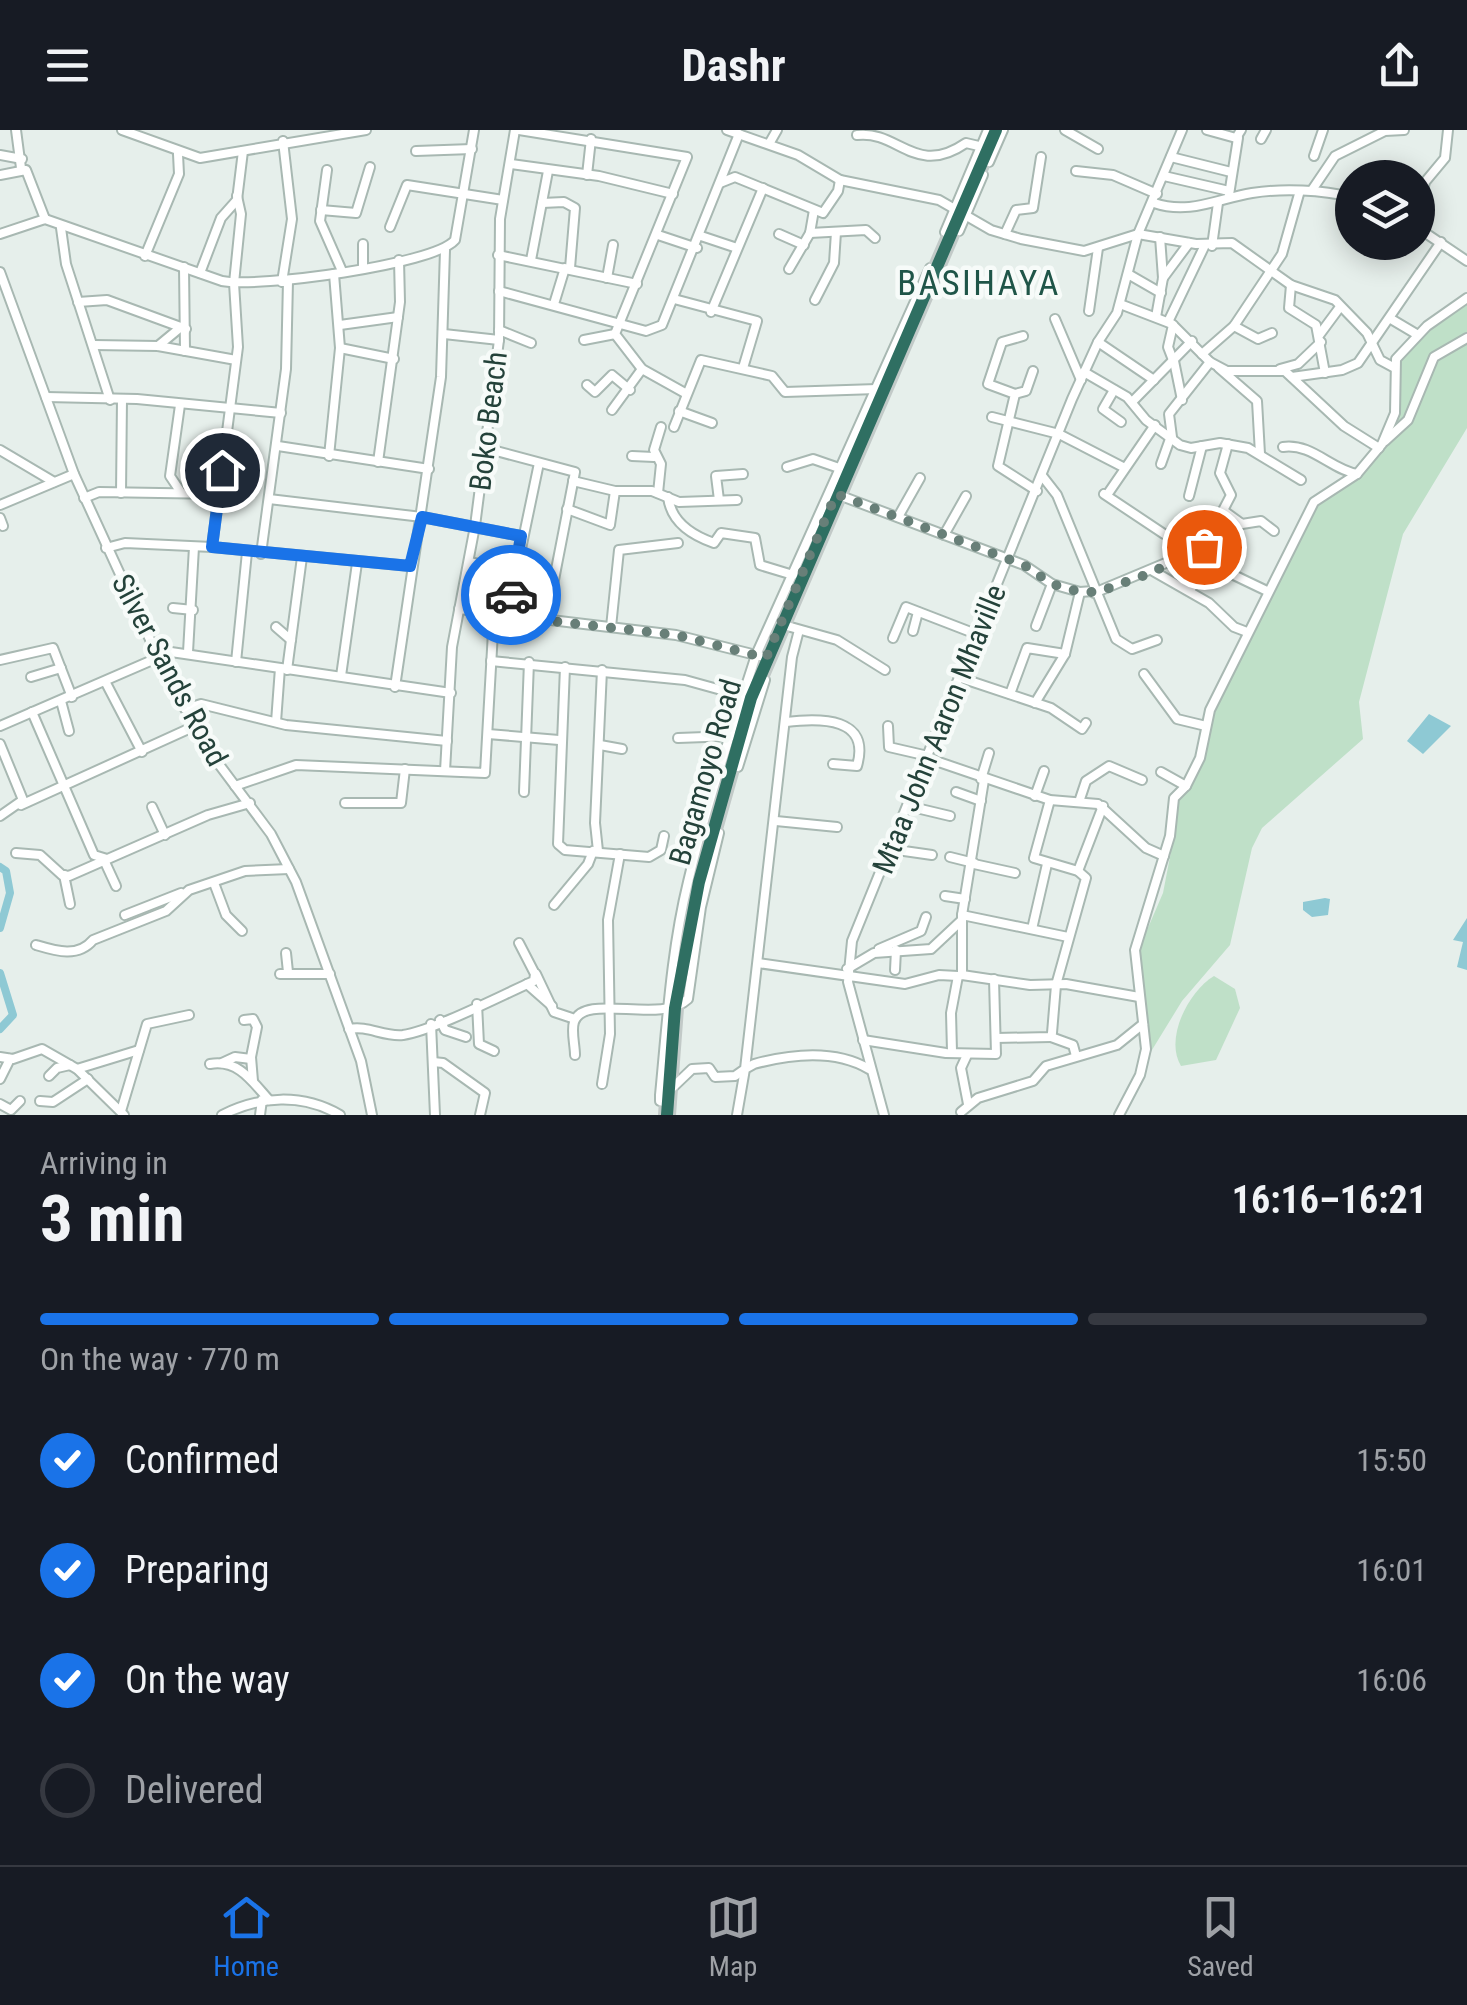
<!DOCTYPE html>
<html lang="en">
<head>
<meta charset="utf-8">
<style>
  body { margin:0; font-family:"Roboto Condensed",sans-serif; background:#20242c; color:#f1f3f6; height:100vh; display:flex; flex-direction:column; font-size:38px; white-space:nowrap }
  * { box-sizing:border-box; margin:0 }
  p { font-size:32px; color:#9ea1a6 }
  .icon { flex:none; width:55px; height:55px; fill:none; stroke:currentColor; stroke-width:2; stroke-linecap:round; stroke-linejoin:round }
  .map { position:relative; height:985px; overflow:hidden }
  .side { display:flex; flex-direction:column; background:#171b24; flex:1 }
  .side>* { flex:none }
  .controls { position:absolute; left:1335px; top:30px; display:grid; gap:20px }
  .controls a { display:grid; place-items:center; width:100px; height:100px; border-radius:50%; background:#171b24; box-shadow:0 5px 25px #0003; font-size:50px }
  .pin { position:absolute; display:grid; place-items:center; width:85px; height:85px; color:#fff; margin:-42px; border:5px solid #fff; border-radius:50%; box-shadow:0 2px 10px #0007 }
  .courier { position:absolute; display:grid; place-items:center; width:100px; height:100px; margin:-50px; border:8px solid #1a73e8; border-radius:50%; background:#fff; color:#222; box-shadow:0 2px 12px #0007 }
  .summary em { font-style:normal; font-weight:700 }
  .summary div { display:flex; flex-direction:column-reverse }
  .summary { display:flex; align-items:center; justify-content:space-between; height:170px; padding:0 40px }
  h1 { font-size:65px; font-weight:700; line-height:75px }
  .bar { display:grid; grid-template-columns:repeat(4,1fr); gap:15px 10px; align-content:center; height:120px; padding:0 40px }
  .bar i { height:12px; border-radius:8px; background:#363941 }
  .bar .selected { background:#1a73e8 }
  .bar p { grid-column:span 4 }
  ol { padding:0 40px; list-style:none }
  li { display:flex; align-items:center; gap:30px; height:110px }
  li p { margin-inline-start:auto }
  li .icon { padding:10px; border-radius:50%; background:#1a73e8; color:#fff; stroke-width:4 }
  li:last-child { color:#9ea1a6 }
  li i { width:55px; height:55px; border:5px solid #363941; border-radius:50% }
  header { display:flex; justify-content:space-between; align-items:center; height:130px; padding:0 40px; background:#171b24; font-size:45px; font-weight:700 }
  .dock { display:flex; justify-content:space-around; align-items:center; height:140px; border-top:2px solid #363941; background:#171b24; font-size:28px; color:#9ea1a6 }
  .dock a { display:grid; justify-items:center; gap:5px }
  .dock .selected { color:#1a73e8 }
  .map>svg:first-child { display:block }
</style>
</head>
<body>
<header><svg class="icon" aria-label="menu" viewBox="0 0 24 24"><path d="M4 6h16M4 12h16M4 18h16"/></svg>Dashr<svg class="icon" aria-label="share" viewBox="0 0 24 24"><path d="M12 15V3M7 8l5-5 5 5M5 13v7h14v-7"/></svg></header>
<div class="map">
<svg width="1467" height="985" viewBox="0 0 1467 985">
  <rect width="100%" height="100%" fill="#e6efeb"/>
  <g fill="#bfe0c8">
    <path d="M 1467,171 L 1467,298 L 1403,404 L 1359,572 L 1363,609 L 1262,698 L 1252,718 L 1230,815 L 1182,871 L 1144,933 L 1149,914 L 1138,821 L 1163,763 L 1174,706 L 1177,662 L 1191,648 L 1215,575 L 1316,373 C 1336,361 1387,319 1392,296 C 1396,275 1387,244 1401,226 C 1419,204 1443,188 1467,171 Z"/>
    <path d="M 1214,846 L 1235,859 L 1240,878 L 1216,930 L 1181,936 C 1164,908 1189,861 1214,846 Z"/>
  </g>
  <g fill="#8ec9d4">
    <path d="M 1429,584 L 1451,596 L 1423,624 L 1407,611 Z"/>
    <path d="M 1325,768 L 1330,769 L 1328,785 L 1312,787 L 1303,780 L 1303,772 Z"/>
    <path d="M 1467,788 L 1467,840 L 1457,837 L 1463,812 L 1453,810 Z"/>
  </g>
  <g fill="none" stroke-linecap="round" stroke-linejoin="round">
    <g stroke="#8ec9d4" stroke-width="8">
      <path d="M 0,737 L 6,741 L 10,763 L 0,798"/>
      <path d="M 0,843 L 13,885 L 0,899"/>
    </g>
    <g stroke="#a8b8b2" stroke-width="12">
      <g id="minor">
        <path d="M 16,0 L 21,38"/>
        <path d="M 122,0 L 200,28 L 366,0"/>
        <path d="M 519,0 L 687,27 L 615,204 L 642,239 L 685,263"/>
        <path d="M 727,0 L 798,25 L 840,50 L 939,70 L 991,100 L 1021,109 L 1084,121 L 1138,104 L 1196,114 L 1232,113 L 1291,155 L 1335,170 L 1367,203 L 1380,230 L 1393,237"/>
        <path d="M 1065,0 L 1098,19"/>
        <path d="M 1207,0 L 1236,8 L 1241,0"/>
        <path d="M 857,5 C 899,0 915,48 966,13 L 983,17"/>
        <path d="M 1261,9 L 1266,0"/>
        <path d="M 769,14 L 777,0"/>
        <path d="M 416,21 L 472,19"/>
        <path d="M 0,25 L 22,29"/>
        <path d="M 1314,26 L 1323,0"/>
        <path d="M 1171,27 L 1231,42"/>
        <path d="M 989,32 L 1003,0"/>
        <path d="M 511,34 L 599,46 L 673,64"/>
        <path d="M 327,40 L 320,91 L 342,141"/>
        <path d="M 1076,41 L 1113,45 L 1157,64"/>
        <path d="M 0,45 L 26,40 L 45,89"/>
        <path d="M 587,45 L 591,9"/>
        <path d="M 1164,46 L 1229,61"/>
        <path d="M 720,53 L 735,47 L 823,83 L 838,61 L 840,50"/>
        <path d="M 1312,60 L 1335,26 L 1385,1 L 1404,0"/>
        <path d="M 1229,65 L 1238,8"/>
        <path d="M 542,73 L 564,72 L 575,78 L 570,138"/>
        <path d="M 1154,73 C 1189,85 1217,69 1252,63 C 1283,58 1322,60 1352,67"/>
        <path d="M 321,80 L 356,83 L 370,37"/>
        <path d="M 1418,81 L 1425,52 L 1445,28 L 1448,0"/>
        <path d="M 390,97 L 407,55 L 503,70"/>
        <path d="M 61,98 L 66,134 L 110,270"/>
        <path d="M 1418,98 L 1467,131"/>
        <path d="M 959,101 L 983,45"/>
        <path d="M 945,102 L 988,0"/>
        <path d="M 810,103 L 866,100 L 875,108"/>
        <path d="M 0,104 L 45,89 L 222,151 C 257,158 434,135 455,110 L 474,0"/>
        <path d="M 779,104 L 804,115"/>
        <path d="M 1005,104 L 1016,80 L 1033,78 L 1041,27"/>
        <path d="M 658,105 L 697,118"/>
        <path d="M 701,106 L 737,118"/>
        <path d="M 363,114 L 363,137"/>
        <path d="M 1212,116 L 1218,73"/>
        <path d="M 498,125 L 637,154"/>
        <path d="M 145,126 L 179,44 L 178,24"/>
        <path d="M 531,130 L 548,41"/>
        <path d="M 184,137 L 185,221"/>
        <path d="M 789,139 L 810,103 L 814,80"/>
        <path d="M 0,142 L 74,344 L 158,527 L 212,625 L 271,704 L 296,752 L 361,931 L 372,985"/>
        <path d="M 200,143 L 221,88 L 237,70 L 243,21"/>
        <path d="M 1128,144 L 1161,163"/>
        <path d="M 607,148 L 613,115"/>
        <path d="M 1163,148 L 1189,113"/>
        <path d="M 282,152 L 292,89 L 283,11"/>
        <path d="M 1291,155 L 1289,178 L 1316,195 L 1325,243"/>
        <path d="M 499,161 L 646,201 L 662,195 L 739,4"/>
        <path d="M 674,169 L 757,191 L 743,238"/>
        <path d="M 815,170 L 834,133 L 836,102"/>
        <path d="M 78,172 L 107,170 L 186,199"/>
        <path d="M 554,174 L 565,138"/>
        <path d="M 1120,174 L 1172,194 L 1210,232 L 1227,241 L 1285,241 L 1344,296 L 1379,318"/>
        <path d="M 1089,181 L 1098,118"/>
        <path d="M 711,182 L 763,58"/>
        <path d="M 1156,187 L 1163,148 L 1160,107"/>
        <path d="M 1055,189 L 1081,250"/>
        <path d="M 1391,189 L 1418,205"/>
        <path d="M 1168,192 L 1205,115"/>
        <path d="M 340,195 L 398,187"/>
        <path d="M 1234,196 L 1258,209 L 1272,203"/>
        <path d="M 499,200 L 531,213"/>
        <path d="M 444,204 L 499,210"/>
        <path d="M 1320,204 L 1340,177"/>
        <path d="M 1023,206 L 1002,212 L 988,254 L 1015,264 L 998,336 L 1037,361"/>
        <path d="M 584,210 L 615,204"/>
        <path d="M 1098,212 L 1154,250"/>
        <path d="M 94,215 L 158,216 L 236,230"/>
        <path d="M 158,216 L 181,197"/>
        <path d="M 340,218 L 394,229"/>
        <path d="M 1202,224 L 1234,196 L 1282,124 L 1299,64"/>
        <path d="M 1173,230 L 1168,217 L 1173,195"/>
        <path d="M 1174,231 L 1182,270"/>
        <path d="M 1219,238 L 1257,271 L 1260,324"/>
        <path d="M 1280,239 L 1298,234 L 1321,212"/>
        <path d="M 1084,242 L 1127,267 L 1146,290 L 1180,315 L 1191,318 L 1220,313 L 1248,318 L 1301,350"/>
        <path d="M 1292,247 L 1342,240 L 1358,233 L 1441,112"/>
        <path d="M 587,255 L 595,262 L 612,245 L 630,260"/>
        <path d="M 1114,260 L 1103,279 L 1121,292"/>
        <path d="M 1015,264 L 1026,261 L 1033,241"/>
        <path d="M 46,267 L 137,269 L 281,283"/>
        <path d="M 1132,272 L 1192,211"/>
        <path d="M 180,275 L 170,346 L 180,361"/>
        <path d="M 612,280 L 642,239"/>
        <path d="M 679,281 L 712,293"/>
        <path d="M 992,287 L 1059,304 L 1123,337"/>
        <path d="M 674,297 L 701,230 L 772,246 L 785,262 L 877,259"/>
        <path d="M 1172,307 L 1169,284 L 1210,232"/>
        <path d="M 1385,311 L 1408,290 L 1434,227 L 1467,208"/>
        <path d="M 278,316 L 429,339"/>
        <path d="M 1283,317 C 1312,313 1330,339 1357,344"/>
        <path d="M 485,318 L 575,342 L 546,491"/>
        <path d="M 0,320 L 54,352"/>
        <path d="M 329,326 L 340,218 L 334,144"/>
        <path d="M 632,326 L 654,327"/>
        <path d="M 378,332 L 400,172 L 399,130"/>
        <path d="M 1161,334 L 1171,306"/>
        <path d="M 787,337 L 813,329 L 839,338"/>
        <path d="M 1043,347 L 1057,365 L 1116,509 L 1132,519 L 1157,510"/>
        <path d="M 573,351 L 615,361 L 652,361 L 679,372 L 737,370"/>
        <path d="M 121,363 L 122,269"/>
        <path d="M 658,363 L 661,334 L 654,320 L 661,297"/>
        <path d="M 836,364 L 1024,435 L 1052,454 L 1080,462 L 1093,461"/>
        <path d="M 1104,364 L 1164,404"/>
        <path d="M 1107,365 L 1155,295"/>
        <path d="M 1189,366 L 1202,316"/>
        <path d="M 668,367 C 671,392 691,405 714,413 L 721,403 L 755,408 L 760,435 L 793,445"/>
        <path d="M 84,368 L 99,362 L 220,364"/>
        <path d="M 269,369 L 422,387 L 521,406"/>
        <path d="M 719,370 L 716,346 L 743,344"/>
        <path d="M 0,375 L 74,344"/>
        <path d="M 567,379 L 610,395 L 615,361"/>
        <path d="M 1224,381 L 1242,394 L 1261,391 L 1274,401"/>
        <path d="M 898,387 L 920,348"/>
        <path d="M 0,388 L 3,396"/>
        <path d="M 944,405 L 966,366"/>
        <path d="M 212,417 L 238,217 L 234,153 L 241,84 L 237,66"/>
        <path d="M 106,418 L 125,413 L 212,417 L 410,436"/>
        <path d="M 261,424 L 286,239 L 288,151"/>
        <path d="M 469,432 L 515,441"/>
        <path d="M 1153,441 L 1209,473 L 1234,497 L 1247,502"/>
        <path d="M 1199,441 L 1219,438 L 1267,461"/>
        <path d="M 1190,461 L 1204,434 L 1200,418"/>
        <path d="M 1094,463 L 1204,417 L 1231,365 L 1220,343 L 1228,314"/>
        <path d="M 173,478 L 193,480"/>
        <path d="M 459,479 L 676,505 L 760,526"/>
        <path d="M 507,486 L 539,333"/>
        <path d="M 780,494 L 837,510 L 885,540"/>
        <path d="M 1036,496 L 1052,454"/>
        <path d="M 276,497 L 291,510"/>
        <path d="M 611,497 L 619,420 L 678,413"/>
        <path d="M 913,501 L 918,482"/>
        <path d="M 893,508 L 906,477 L 976,504"/>
        <path d="M 188,522 L 194,417"/>
        <path d="M 0,530 L 53,518 L 72,567"/>
        <path d="M 491,531 L 685,550 L 743,566"/>
        <path d="M 236,532 L 247,422"/>
        <path d="M 565,537 L 558,714 L 565,720 L 649,727 L 661,720 L 664,706"/>
        <path d="M 287,540 L 302,427"/>
        <path d="M 1144,544 L 1177,589 L 1206,596"/>
        <path d="M 341,546 L 357,433"/>
        <path d="M 31,547 L 61,538"/>
        <path d="M 961,548 L 1051,578 L 1082,599 L 1086,593"/>
        <path d="M 106,553 L 142,622"/>
        <path d="M 395,557 L 441,247 L 445,120"/>
        <path d="M 1010,564 L 1027,518 L 1065,524"/>
        <path d="M 61,571 L 69,601"/>
        <path d="M 1035,573 L 1065,524 L 1080,462"/>
        <path d="M 185,579 L 201,574 L 286,595 L 447,611"/>
        <path d="M 32,582 L 94,725 L 107,729"/>
        <path d="M 276,592 L 280,538"/>
        <path d="M 786,592 C 821,588 871,587 857,636 L 833,634"/>
        <path d="M 0,596 L 171,522 L 451,563"/>
        <path d="M 888,596 L 889,617 L 928,626"/>
        <path d="M 488,604 L 559,610"/>
        <path d="M 678,608 L 733,606"/>
        <path d="M 0,614 L 23,670 L 0,686"/>
        <path d="M 600,615 L 622,619"/>
        <path d="M 927,628 L 1050,670 L 1098,674 L 1146,718 L 1164,726"/>
        <path d="M 738,637 L 765,550"/>
        <path d="M 445,641 L 452,517 L 475,396 L 499,210 L 500,89 L 515,0"/>
        <path d="M 1161,642 L 1186,656"/>
        <path d="M 981,649 L 989,623"/>
        <path d="M 235,656 L 296,635 L 485,643 L 494,484"/>
        <path d="M 524,662 L 529,532"/>
        <path d="M 956,662 L 981,671"/>
        <path d="M 1035,666 L 1044,641"/>
        <path d="M 1079,672 L 1086,651 L 1109,636 L 1142,650"/>
        <path d="M 345,673 L 401,673 L 405,639"/>
        <path d="M 21,675 L 195,596"/>
        <path d="M 908,676 L 950,686"/>
        <path d="M 152,677 L 165,705"/>
        <path d="M 776,691 L 837,697"/>
        <path d="M 890,719 L 932,725"/>
        <path d="M 598,721 L 595,693 L 602,540"/>
        <path d="M 16,723 L 40,725 L 62,745 L 69,746 L 208,685 L 250,673"/>
        <path d="M 950,727 L 974,733"/>
        <path d="M 104,730 L 116,756"/>
        <path d="M 974,734 L 1015,743"/>
        <path d="M 1078,741 L 1103,676"/>
        <path d="M 64,745 L 70,774"/>
        <path d="M 214,753 L 226,785 L 242,801"/>
        <path d="M 945,766 L 965,769"/>
        <path d="M 554,775 L 588,734 L 593,721"/>
        <path d="M 125,785 L 181,763"/>
        <path d="M 962,785 L 1068,807"/>
        <path d="M 1032,799 L 1047,734"/>
        <path d="M 36,815 C 56,821 78,828 93,810 L 166,781 L 189,760 L 245,741 L 289,739"/>
        <path d="M 879,819 L 921,801 L 926,787"/>
        <path d="M 286,823 L 288,842"/>
        <path d="M 758,833 L 905,854 L 939,845 L 958,846"/>
        <path d="M 847,839 L 874,823 L 931,819 L 962,790"/>
        <path d="M 895,840 L 896,820"/>
        <path d="M 280,844 L 330,844"/>
        <path d="M 536,844 L 554,882 L 575,889"/>
        <path d="M 962,845 L 1030,855 L 1066,854 L 1139,867"/>
        <path d="M 527,854 L 552,876"/>
        <path d="M 477,874 L 479,914 L 494,921"/>
        <path d="M 244,890 L 253,889 L 257,897 L 251,927 L 253,951"/>
        <path d="M 440,890 L 445,900 L 466,907"/>
        <path d="M 431,894 L 435,985"/>
        <path d="M 349,899 C 368,895 383,907 403,905 C 435,900 502,865 534,851 L 535,844 L 519,813"/>
        <path d="M 1051,907 L 1073,915 L 1076,926"/>
        <path d="M 996,908 L 1051,907 L 1052,903 L 1056,855 L 1086,748 L 1078,741 L 1034,728 L 1050,670"/>
        <path d="M 863,910 L 946,923 L 996,924 L 994,849"/>
        <path d="M 952,921 L 951,883 L 958,846 L 962,845 L 962,785 L 984,650"/>
        <path d="M 575,925 C 575,915 571,901 574,892 C 584,862 661,895 688,869 L 701,777 L 719,703"/>
        <path d="M 967,925 L 961,938 L 968,974"/>
        <path d="M 0,927 L 13,929 L 42,919 L 77,939 L 124,985"/>
        <path d="M 433,932 L 443,933 L 485,963 L 480,985"/>
        <path d="M 222,933 L 235,927 L 251,929"/>
        <path d="M 210,934 C 238,929 252,951 269,970"/>
        <path d="M 77,939 L 139,920"/>
        <path d="M 49,946 L 57,938 L 70,935"/>
        <path d="M 0,949 L 10,929"/>
        <path d="M 602,954 L 610,904 L 608,790 L 620,724"/>
        <path d="M 670,960 L 692,939 L 709,938 L 715,947 L 735,946 L 745,939 L 792,527 L 799,500"/>
        <path d="M 40,971 L 53,972 L 88,949"/>
        <path d="M 668,973 L 660,971 L 660,965 C 667,894 671,821 688,752 C 706,675 732,600 756,525 L 930,138"/>
        <path d="M 0,974 L 11,980 L 20,971"/>
        <path d="M 121,981 L 147,894 L 189,885"/>
        <path d="M 961,982 L 978,968 L 1033,951 L 1046,936 L 1117,915 L 1143,894"/>
        <path d="M 222,985 C 260,966 302,963 340,985"/>
        <path d="M 260,985 L 262,970"/>
        <path d="M 737,985 L 745,939 L 754,934 C 791,924 835,919 869,939"/>
        <path d="M 884,985 L 848,852 L 852,811 L 1072,269 L 1098,212 L 1117,183 L 1138,104 L 1182,0"/>
        <path d="M 1119,985 L 1140,945 L 1146,919 L 1135,820 L 1170,706 L 1174,668 L 1186,656 L 1200,628 L 1210,580 L 1314,372 L 1357,344 L 1382,314 L 1395,283 L 1396,229 L 1427,196 L 1467,168"/>
      </g>
    </g>
    <g stroke="#c2cac8" stroke-width="18">
      <path id="highway" d="M 667,985 L 675,878 L 699,752 L 751,568 L 996,0"/>
    </g>
    <use href="#minor" stroke="#fff" stroke-width="8"/>
    <use href="#highway" stroke="#2f6f62" stroke-width="12"/>
  </g>
  <g fill="none" stroke-linecap="round" stroke-linejoin="round">
    <path stroke="#687f78" stroke-width="10" stroke-dasharray="0 18" d="M 511,465 L 507,486 L 676,505 L 766,528 L 836,364 L 1024,435 L 1052,454 L 1080,462 L 1098,462 L 1148,444 L 1204,417"/>
    <path stroke="#1a73e8" stroke-width="12" d="M 222,340 L 212,417 L 410,436 L 422,387 L 521,406 L 511,465"/>
  </g>
  <g text-anchor="middle" dominant-baseline="central" stroke-width="9" stroke-linejoin="round" paint-order="stroke">
    <g font-size="30" fill="#24423a" stroke="#f7fbf9">
      <text transform="translate(488 291) rotate(-83)">Boko Beach</text>
      <text transform="translate(170 540) rotate(62)">Silver Sands Road</text>
      <text transform="translate(939 599) rotate(-68)">Mtaa John Aaron Mhaville</text>
      <text transform="translate(705 642) rotate(-74)">Bagamoyo Road</text>
    </g>
    <g font-size="35" letter-spacing="2.5" fill="#1f5548" stroke="#f7fbf9">
      <text x="979" y="153">BASIHAYA</text>
    </g>
  </g>
</svg>
<div class="controls">
<a><svg class="icon" aria-label="layers" viewBox="0 0 24 24"><path d="M12 4l9 5-9 5-9-5zM3 14l9 5 9-5"/></svg></a>
</div>
<div class="pin" style="left:1204px;top:417px;background:#ea580c"><svg class="icon" aria-label="bag" viewBox="0 0 24 24"><path d="M5 8h14l-1 12H6zM9 8a3 3 0 0 1 6 0"/></svg></div>
<div class="pin" style="left:222px;top:340px;background:#1f2937"><svg class="icon" aria-label="home" viewBox="0 0 24 24"><path d="M3 11l9-7 9 7M6 9v11h12V9"/></svg></div>
<div class="courier" style="left:511px;top:465px"><svg class="icon" aria-label="car" viewBox="0 0 24 24"><path d="M5 17H2v-5l4-1 3-4h7l3 4 3 1v5h-3M9 17h6M6 11h13"/><circle cx="7" cy="17" r="2"/><circle cx="17" cy="17" r="2"/></svg></div>
</div>
<section class="side">
<div class="summary"><div><h1>3 min</h1><p>Arriving in</p></div><em>16:16–16:21</em></div>
<div class="bar"><i class="selected"></i><i class="selected"></i><i class="selected"></i><i></i><p>On the way · 770 m</p></div>
<ol>
<li><svg class="icon" aria-label="check" viewBox="0 0 24 24"><path d="M5 12l5 5 9-10"/></svg>Confirmed<p>15:50</p></li>
<li><svg class="icon" aria-label="check" viewBox="0 0 24 24"><path d="M5 12l5 5 9-10"/></svg>Preparing<p>16:01</p></li>
<li><svg class="icon" aria-label="check" viewBox="0 0 24 24"><path d="M5 12l5 5 9-10"/></svg>On the way<p>16:06</p></li>
<li><i></i>Delivered</li>
</ol>
</section>
<nav class="dock">
<a class="selected"><svg class="icon" aria-label="home" viewBox="0 0 24 24"><path d="M3 11l9-7 9 7M6 9v11h12V9"/></svg>Home</a>
<a><svg class="icon" aria-label="map" viewBox="0 0 24 24"><path d="M3 6l6-2 6 2 6-2v14l-6 2-6-2-6 2zM9 4v14M15 6v14"/></svg>Map</a>
<a><svg class="icon" aria-label="saved" viewBox="0 0 24 24"><path d="M7 4h10v16l-5-4-5 4z"/></svg>Saved</a>
</nav>
</body>
</html>
